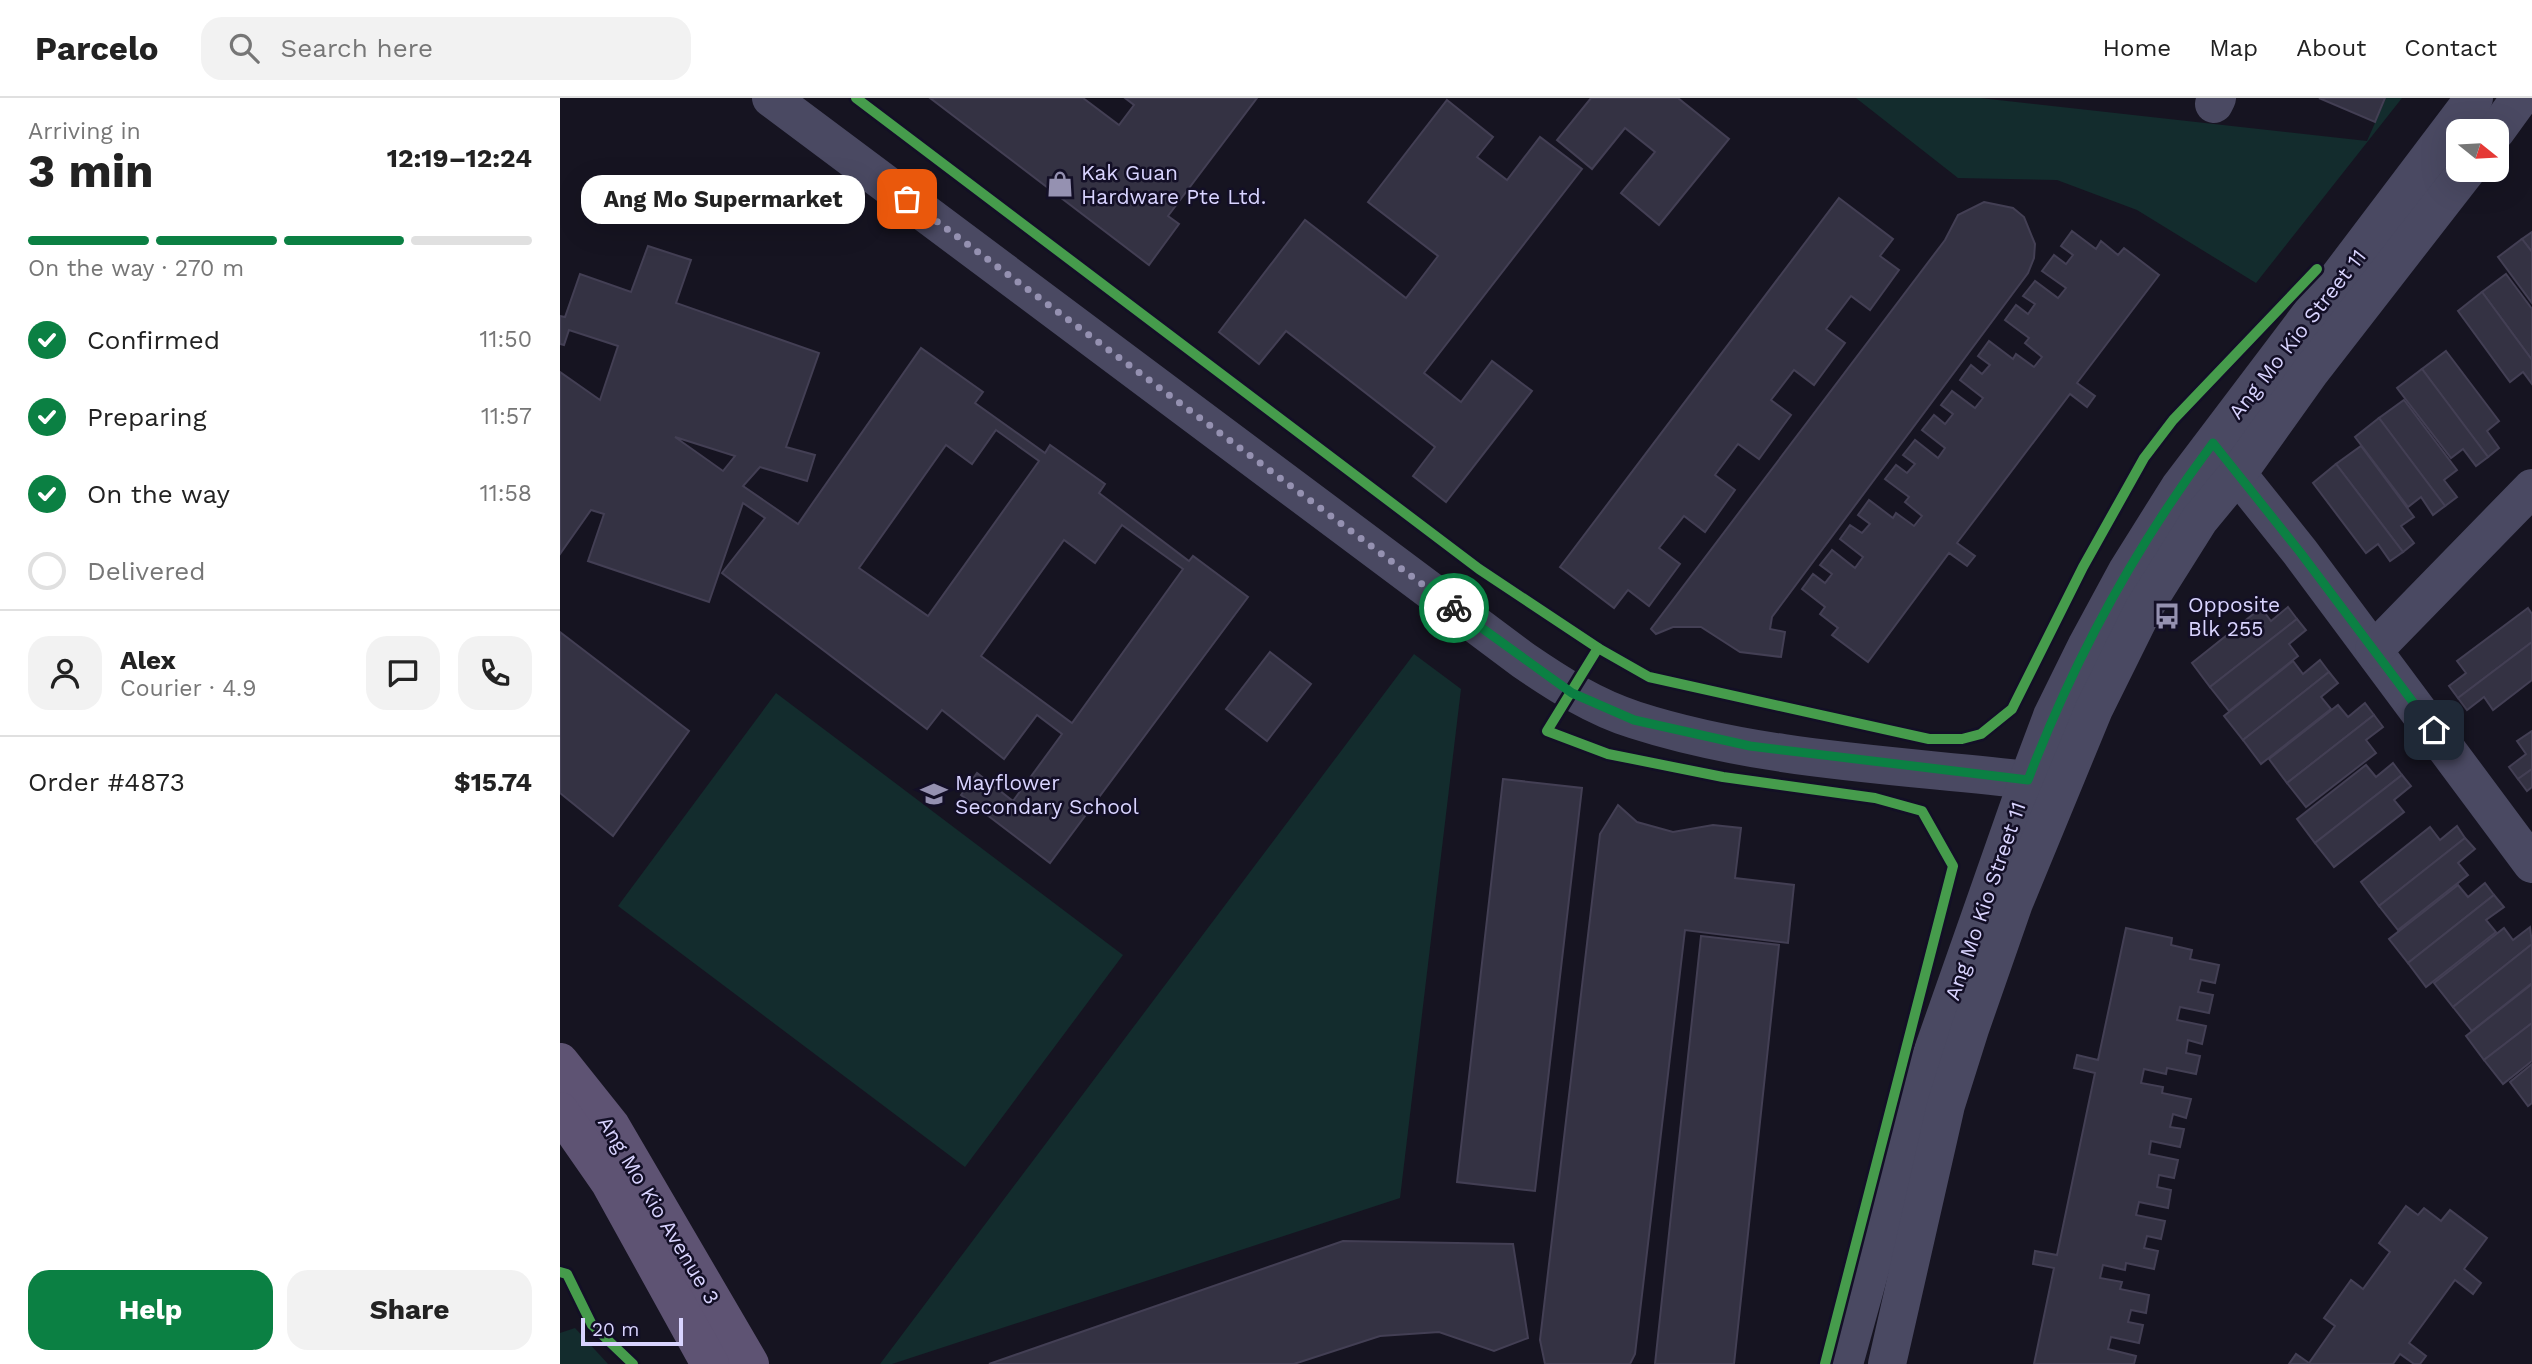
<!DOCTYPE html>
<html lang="en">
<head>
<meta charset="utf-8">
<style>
  body { margin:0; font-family:"Work Sans",sans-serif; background:#f2f2f2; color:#222; height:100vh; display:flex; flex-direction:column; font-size:26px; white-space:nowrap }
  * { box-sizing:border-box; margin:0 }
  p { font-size:23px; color:#767676 }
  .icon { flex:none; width:38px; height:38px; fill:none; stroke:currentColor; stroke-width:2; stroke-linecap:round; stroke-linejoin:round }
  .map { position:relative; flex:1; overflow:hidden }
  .panel { display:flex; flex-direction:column; background:#fff; width:560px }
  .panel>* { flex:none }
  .needle { width:46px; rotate:108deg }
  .controls { position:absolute; left:1886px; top:21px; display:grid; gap:14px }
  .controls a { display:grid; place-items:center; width:63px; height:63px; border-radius:14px; background:#fff; box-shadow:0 7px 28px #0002; font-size:35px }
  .scale { position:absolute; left:21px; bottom:18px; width:102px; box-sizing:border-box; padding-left:7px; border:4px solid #d9d4ff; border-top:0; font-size:19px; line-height:24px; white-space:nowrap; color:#d9d4ff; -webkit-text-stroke:5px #130f26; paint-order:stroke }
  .pin { position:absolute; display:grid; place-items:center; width:60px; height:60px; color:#fff; margin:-30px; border-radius:14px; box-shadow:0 4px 10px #0006 }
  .courier { position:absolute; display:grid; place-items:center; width:70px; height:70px; margin:-35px; border:5px solid #0b8043; border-radius:50%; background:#fff; color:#222; box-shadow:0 2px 9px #0007 }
  .bubble { position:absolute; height:49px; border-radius:21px; background:#fff; box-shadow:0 7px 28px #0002; font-size:23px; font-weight:700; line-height:49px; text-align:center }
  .overview em { font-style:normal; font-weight:700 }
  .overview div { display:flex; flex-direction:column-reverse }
  .overview { display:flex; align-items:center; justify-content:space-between; height:119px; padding:0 28px }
  h1 { font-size:46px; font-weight:700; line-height:52px }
  .bar { display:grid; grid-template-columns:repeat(4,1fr); gap:10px 7px; align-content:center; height:84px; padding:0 28px }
  .bar i { height:9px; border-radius:5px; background:#e0e0e0 }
  .bar .on { background:#0b8043 }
  .bar p { grid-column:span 4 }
  .line { display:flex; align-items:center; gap:18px; padding:0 28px; border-top:2px solid #e0e0e0 }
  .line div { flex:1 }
  .round { display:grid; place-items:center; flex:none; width:74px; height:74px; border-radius:21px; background:#f2f2f2 }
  ol { padding:0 28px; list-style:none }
  li { display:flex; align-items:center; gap:21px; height:77px }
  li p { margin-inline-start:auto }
  li .icon { padding:7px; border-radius:50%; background:#0b8043; color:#fff; stroke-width:4 }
  li:last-child { color:#767676 }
  li i { width:38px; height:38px; border:4px solid #e0e0e0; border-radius:50% }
  .cta { display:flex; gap:14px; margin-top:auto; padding:14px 28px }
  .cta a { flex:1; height:80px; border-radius:21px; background:#0b8043; color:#fff; font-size:28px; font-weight:700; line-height:80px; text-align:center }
  .cta a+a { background:#f2f2f2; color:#222 }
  header { display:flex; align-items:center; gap:42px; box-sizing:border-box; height:98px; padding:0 35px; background:#fff; border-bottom:2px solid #e0e0e0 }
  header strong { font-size:33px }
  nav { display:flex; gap:38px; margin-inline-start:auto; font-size:24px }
  .search { width:490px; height:63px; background:#f2f2f2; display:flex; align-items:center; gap:18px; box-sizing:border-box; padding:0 24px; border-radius:21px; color:#767676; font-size:26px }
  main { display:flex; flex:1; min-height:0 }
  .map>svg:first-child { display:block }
</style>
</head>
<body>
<header>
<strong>Parcelo</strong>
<div class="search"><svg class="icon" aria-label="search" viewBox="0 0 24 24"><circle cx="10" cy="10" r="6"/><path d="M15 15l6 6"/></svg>Search here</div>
<nav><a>Home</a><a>Map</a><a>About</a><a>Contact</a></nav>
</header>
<main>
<section class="panel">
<div class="overview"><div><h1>3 min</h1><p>Arriving in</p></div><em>12:19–12:24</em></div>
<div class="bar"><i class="on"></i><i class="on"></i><i class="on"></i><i></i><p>On the way · 270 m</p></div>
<ol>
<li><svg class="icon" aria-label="check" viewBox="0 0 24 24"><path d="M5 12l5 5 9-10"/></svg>Confirmed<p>11:50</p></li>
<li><svg class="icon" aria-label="check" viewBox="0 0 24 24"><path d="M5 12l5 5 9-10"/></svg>Preparing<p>11:57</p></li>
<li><svg class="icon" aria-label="check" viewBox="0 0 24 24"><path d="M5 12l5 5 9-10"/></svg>On the way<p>11:58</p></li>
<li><i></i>Delivered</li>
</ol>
<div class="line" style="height:126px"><a class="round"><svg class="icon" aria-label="person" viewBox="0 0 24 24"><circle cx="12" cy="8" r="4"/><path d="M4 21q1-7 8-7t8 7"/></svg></a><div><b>Alex</b><p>Courier · 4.9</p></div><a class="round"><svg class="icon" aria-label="chat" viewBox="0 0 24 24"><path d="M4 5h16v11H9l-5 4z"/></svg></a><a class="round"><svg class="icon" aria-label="phone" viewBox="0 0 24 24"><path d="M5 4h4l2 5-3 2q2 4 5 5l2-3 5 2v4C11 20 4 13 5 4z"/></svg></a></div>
<div class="line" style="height:91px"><div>Order #4873</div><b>$15.74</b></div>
<div class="cta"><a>Help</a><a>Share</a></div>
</section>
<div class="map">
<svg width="1972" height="1266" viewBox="0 0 1972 1266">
  <rect width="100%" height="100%" fill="#161421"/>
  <g fill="#132c2d">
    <path d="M 1296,0 L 1420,0 L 1807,43 L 1826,0 L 1842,0 L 1696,185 L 1577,112 L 1497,82 L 1398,80 Z"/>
    <path d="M 854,556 L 901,591 L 840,1100 L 332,1266 L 320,1266 Z"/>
    <path d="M 216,595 L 563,857 L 405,1069 L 58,808 Z"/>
    <path d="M 15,1230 L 48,1266 L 0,1266 L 0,1235 Z"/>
  </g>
  <g fill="#343243" stroke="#433f54" stroke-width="2" fill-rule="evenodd">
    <path d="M 370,0 L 523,0 L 559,27 L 574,7 L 565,0 L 697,0 L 608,118 L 619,126 L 589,167 Z"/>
    <path d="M 1031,0 L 1118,0 L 1169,41 L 1099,127 L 1061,95 L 1095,54 L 1065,30 L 1032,71 L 997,42 Z"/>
    <path d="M 1759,0 L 1825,0 L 1815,24 Z"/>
    <path d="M 887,2 L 933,39 L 917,59 L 947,82 L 980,39 L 1022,71 L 864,275 L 901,304 L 932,263 L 972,293 L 886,404 L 853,378 L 875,349 L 726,233 L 699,266 L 659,234 L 745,122 L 846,200 L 878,158 L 808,104 Z"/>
    <path d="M 1279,100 L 1333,141 L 1320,158 L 1339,172 L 1310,212 L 1291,198 L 1266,231 L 1285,245 L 1254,287 L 1234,272 L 1211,302 L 1231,317 L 1199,361 L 1178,346 L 1155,377 L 1175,392 L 1145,434 L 1124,418 L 1099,450 L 1120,466 L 1089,508 L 1068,492 L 1054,510 L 1000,469 Z"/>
    <path d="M 1424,104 L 1453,110 L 1464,119 L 1475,146 L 1474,160 L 1468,175 L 1212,519 L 1210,531 L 1225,534 L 1221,559 L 1180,554 L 1141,529 L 1113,529 L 1096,536 L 1091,531 L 1385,142 L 1398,117 Z"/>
    <path d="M 1512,133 L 1536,151 L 1541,143 L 1558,157 L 1564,150 L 1599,177 L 1517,285 L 1535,298 L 1527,309 L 1510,296 L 1397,445 L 1415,458 L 1407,468 L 1389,455 L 1308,564 L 1272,537 L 1278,530 L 1260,516 L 1265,509 L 1242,491 L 1253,476 L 1265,485 L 1272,476 L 1260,467 L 1272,452 L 1295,470 L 1303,459 L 1280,441 L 1290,427 L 1302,435 L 1310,426 L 1298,417 L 1309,402 L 1333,420 L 1336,415 L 1354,428 L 1362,418 L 1345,404 L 1349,399 L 1325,381 L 1336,367 L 1347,375 L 1355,366 L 1343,357 L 1355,342 L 1378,360 L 1385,350 L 1362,332 L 1374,317 L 1385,326 L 1393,316 L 1381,307 L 1392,293 L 1415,310 L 1423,300 L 1400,282 L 1411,267 L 1422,276 L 1430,267 L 1418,258 L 1429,243 L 1453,261 L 1456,256 L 1474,269 L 1482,259 L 1465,245 L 1469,240 L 1445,222 L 1456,207 L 1468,216 L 1475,206 L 1463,198 L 1475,183 L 1498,200 L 1506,190 L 1482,173 L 1494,157 L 1506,166 L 1513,157 L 1501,148 Z"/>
    <path d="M 1972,134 L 1972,154 L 1962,141 Z"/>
    <path d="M 1962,141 L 1972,154 L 1972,205 L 1938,159 Z"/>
    <path d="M 88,148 L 131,162 L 116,205 L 259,255 L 226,349 L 255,357 L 247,383 L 200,369 L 183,388 L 238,426 L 361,250 L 423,294 L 415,305 L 485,355 L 490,347 L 545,386 L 539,395 L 629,463 L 633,458 L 688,499 L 490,765 L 401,697 L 417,675 L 453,703 L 502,636 L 477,617 L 444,661 L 382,612 L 367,631 L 162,475 L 205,420 L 183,405 L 149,504 L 28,463 L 44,416 L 31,412 L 0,456 L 0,274 L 40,302 L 58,248 L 9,232 L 4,247 L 0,246 L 0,218 L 5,219 L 20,176 L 71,194 ZM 436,332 L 479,363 L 368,518 L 299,470 L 386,347 L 412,366 ZM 115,339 L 175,358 L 163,373 ZM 562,427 L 623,471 L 512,625 L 421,558 L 504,442 L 535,465 Z"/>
    <path d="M 1946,176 L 1972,211 L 1972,262 L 1922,194 Z"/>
    <path d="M 1922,194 L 1972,262 L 1972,286 L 1963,274 L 1950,284 L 1898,213 Z"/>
    <path d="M 1886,253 L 1939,323 L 1927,333 L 1939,350 L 1928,359 L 1862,271 Z"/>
    <path d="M 1862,271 L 1928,359 L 1916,368 L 1903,351 L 1891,360 L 1837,290 Z"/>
    <path d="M 1844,302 L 1897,372 L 1884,382 L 1897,399 L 1885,408 L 1819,320 Z"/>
    <path d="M 1819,320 L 1885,408 L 1873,417 L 1861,399 L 1848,409 L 1795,339 Z"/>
    <path d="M 1801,348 L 1854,419 L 1841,428 L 1854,445 L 1843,454 L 1776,366 Z"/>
    <path d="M 1776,366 L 1843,454 L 1830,463 L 1818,446 L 1806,455 L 1753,385 Z"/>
    <path d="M 1728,509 L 1737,521 L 1650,589 L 1632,565 L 1701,510 L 1711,523 Z"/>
    <path d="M 1968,510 L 1972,516 L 1972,544 L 1898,600 L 1889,588 L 1906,575 L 1897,563 Z"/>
    <path d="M 1737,521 L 1746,532 L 1729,546 L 1738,558 L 1669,613 L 1650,589 Z"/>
    <path d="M 0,534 L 129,633 L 53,738 L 0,695 Z"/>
    <path d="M 1972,544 L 1972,582 L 1933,612 L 1924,599 L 1907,612 L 1898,600 Z"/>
    <path d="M 710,554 L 751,586 L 707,643 L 666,611 Z"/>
    <path d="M 1760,562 L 1769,574 L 1683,642 L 1664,618 L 1733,563 L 1743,576 Z"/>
    <path d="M 1769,574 L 1778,585 L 1761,599 L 1771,611 L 1701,666 L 1683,642 Z"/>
    <path d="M 1805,605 L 1814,617 L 1727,685 L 1709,661 L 1778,607 L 1788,619 Z"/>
    <path d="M 1814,617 L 1823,629 L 1806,642 L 1816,655 L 1746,709 L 1727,685 Z"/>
    <path d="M 1972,633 L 1972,671 L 1958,681 L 1949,669 L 1966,656 L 1957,643 Z"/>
    <path d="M 1833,665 L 1842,677 L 1755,745 L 1737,721 L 1806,667 L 1816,679 Z"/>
    <path d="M 1972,671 L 1972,689 L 1967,693 L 1958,681 Z"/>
    <path d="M 1842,677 L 1851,688 L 1834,702 L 1844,714 L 1774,769 L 1755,745 Z"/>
    <path d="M 943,681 L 1022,690 L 975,1093 L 897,1084 Z"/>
    <path d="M 1058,707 L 1077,724 L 1113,734 L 1153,727 L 1181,730 L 1175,780 L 1234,787 L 1228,845 L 1125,832 L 1075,1256 L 1070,1266 L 985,1266 L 980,1242 L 1040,736 Z"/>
    <path d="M 1897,728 L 1905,740 L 1819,808 L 1801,784 L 1870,729 L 1880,742 Z"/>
    <path d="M 1905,740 L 1915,751 L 1898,765 L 1908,777 L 1838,832 L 1819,808 Z"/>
    <path d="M 1925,785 L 1934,797 L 1848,865 L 1829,841 L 1898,787 L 1908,799 Z"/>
    <path d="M 1934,797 L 1944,809 L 1926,822 L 1936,834 L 1866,889 L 1848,865 Z"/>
    <path d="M 1970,829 L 1972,846 L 1893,909 L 1874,885 L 1944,830 L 1953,842 Z"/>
    <path d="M 1566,830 L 1612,840 L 1611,847 L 1632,852 L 1630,861 L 1659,867 L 1655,885 L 1641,882 L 1638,894 L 1653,897 L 1649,915 L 1620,909 L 1617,922 L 1646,928 L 1642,946 L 1628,942 L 1626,955 L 1640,958 L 1636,976 L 1607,970 L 1606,976 L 1584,971 L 1581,985 L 1603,989 L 1602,995 L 1631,1001 L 1626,1020 L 1613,1016 L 1610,1029 L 1624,1031 L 1620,1049 L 1591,1043 L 1589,1056 L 1618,1062 L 1614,1080 L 1599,1077 L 1597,1089 L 1611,1092 L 1608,1110 L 1579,1104 L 1576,1117 L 1605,1123 L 1601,1141 L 1587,1138 L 1584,1150 L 1598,1153 L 1594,1171 L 1566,1165 L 1565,1172 L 1543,1167 L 1540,1180 L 1562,1184 L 1560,1191 L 1589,1197 L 1586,1215 L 1571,1212 L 1568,1224 L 1583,1227 L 1579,1245 L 1551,1239 L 1548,1251 L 1576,1258 L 1574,1266 L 1474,1266 L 1494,1170 L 1473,1166 L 1475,1153 L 1497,1157 L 1535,975 L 1514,970 L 1517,957 L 1538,962 Z"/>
    <path d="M 1141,838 L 1219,847 L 1174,1266 L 1095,1266 Z"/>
    <path d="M 1972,846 L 1972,885 L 1912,933 L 1893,909 Z"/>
    <path d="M 1972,886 L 1972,925 L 1924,962 L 1906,938 Z"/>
    <path d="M 1972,925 L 1972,963 L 1943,986 L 1924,962 Z"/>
    <path d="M 1972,966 L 1972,1005 L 1968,1008 L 1950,984 Z"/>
    <path d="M 1846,1108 L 1858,1117 L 1864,1110 L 1881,1123 L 1890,1112 L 1927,1140 L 1904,1171 L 1921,1185 L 1913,1196 L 1895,1182 L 1849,1245 L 1866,1258 L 1860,1266 L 1854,1266 L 1840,1256 L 1833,1266 L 1729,1266 L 1736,1256 L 1749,1265 L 1775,1228 L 1764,1220 L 1791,1182 L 1803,1191 L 1830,1154 L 1819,1145 Z"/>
    <path d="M 783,1143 L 953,1146 L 968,1240 L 934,1253 L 879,1234 L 820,1238 L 734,1266 L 429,1266 Z"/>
  </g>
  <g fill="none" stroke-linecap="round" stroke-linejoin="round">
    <g stroke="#4a4962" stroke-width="38">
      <path d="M 211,0 L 963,562 C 998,586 1034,609 1075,622 C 1199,662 1339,667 1468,682 L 1500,691"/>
      <path d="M 1654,6 L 1657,0"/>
      <path d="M 1656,349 L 1740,454 L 1972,766"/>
      <path d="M 1814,552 L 1972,390"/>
    </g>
    <g stroke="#4a4962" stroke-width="38">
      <path d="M 1936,33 L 1960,0"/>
      <path d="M 1284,1266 L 1362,984 L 1468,682 L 1492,618 L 1527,547 L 1567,473 L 1619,390 L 1914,0"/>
      <path d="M 1327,1266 L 1386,1007 L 1410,931 L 1454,805 L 1534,611 L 1584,510 L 1640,421 L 1679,374 L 1751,273 L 1907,72"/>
    </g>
    <g stroke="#5e5373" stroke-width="38">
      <path d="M 0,964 L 51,1028 L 190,1266"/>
      <path d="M 0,1013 L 50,1085 L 150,1266"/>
    </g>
    <g stroke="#130f26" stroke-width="15">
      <g id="cycleway">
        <path d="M 296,0 L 919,471 L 1038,550 L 1089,579 L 1369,641 L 1402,641 L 1421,636 L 1452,611 L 1523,469 L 1584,360 L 1613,322 L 1757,171"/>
        <path d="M 1038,550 L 987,633 L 1048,656 L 1163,679 L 1315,700 L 1362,713 L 1393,768 L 1265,1266"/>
        <path d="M 0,1174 L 7,1176 L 32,1227 L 73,1266"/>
      </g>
    </g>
    <use href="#cycleway" stroke="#469c4c" stroke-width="10"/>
  </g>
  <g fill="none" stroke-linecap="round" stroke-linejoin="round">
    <path stroke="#9591b1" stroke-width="7" stroke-dasharray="0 12.6" d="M 347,101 L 894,510"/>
    <path stroke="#0b8043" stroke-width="9" d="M 894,510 L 1012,595 L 1074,622 L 1190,648 L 1468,682 C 1514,561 1575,449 1653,345 L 1740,454 L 1874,632"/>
  </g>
  <defs>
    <g id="shop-bare" transform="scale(2.1)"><path d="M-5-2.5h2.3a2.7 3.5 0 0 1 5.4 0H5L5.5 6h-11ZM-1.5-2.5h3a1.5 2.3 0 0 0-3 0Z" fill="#9591b1" stroke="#130f26" stroke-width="2.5" paint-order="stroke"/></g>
    <g id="bus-bare" transform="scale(2.1)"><path d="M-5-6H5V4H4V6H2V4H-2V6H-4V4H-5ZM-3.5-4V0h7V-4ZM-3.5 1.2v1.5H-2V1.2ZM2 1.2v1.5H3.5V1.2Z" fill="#9591b1" stroke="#130f26" stroke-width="2.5" paint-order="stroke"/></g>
    <g id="school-bare" transform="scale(2.1)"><path d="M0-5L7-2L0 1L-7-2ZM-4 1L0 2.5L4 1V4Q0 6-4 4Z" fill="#9591b1" stroke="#130f26" stroke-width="2.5" paint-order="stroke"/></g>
  </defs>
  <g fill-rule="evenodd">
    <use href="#shop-bare" x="500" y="86"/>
    <use href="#bus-bare" x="1607" y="518"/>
    <use href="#school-bare" x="374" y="696"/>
  </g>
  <g text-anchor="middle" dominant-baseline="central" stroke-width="5" stroke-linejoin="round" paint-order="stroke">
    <g font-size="21" fill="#d9d4ff" stroke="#130f26" text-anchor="start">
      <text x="521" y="74">Kak Guan<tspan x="521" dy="24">Hardware Pte Ltd.</tspan></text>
      <text x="1628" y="506">Opposite<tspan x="1628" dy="24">Blk 255</tspan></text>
      <text x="395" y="684">Mayflower<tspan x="395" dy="24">Secondary School</tspan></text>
    </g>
    <g font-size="21" fill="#d9d4ff" stroke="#130f26">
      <text transform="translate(1737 236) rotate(-52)">Ang Mo Kio Street 11</text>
      <text transform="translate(1425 803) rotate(-71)">Ang Mo Kio Street 11</text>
      <text transform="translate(99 1112) rotate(59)">Ang Mo Kio Avenue 3</text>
    </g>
  </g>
</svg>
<div class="controls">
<a><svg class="needle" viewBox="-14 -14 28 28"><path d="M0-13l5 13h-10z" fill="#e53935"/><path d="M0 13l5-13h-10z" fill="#767676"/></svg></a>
</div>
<div class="scale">20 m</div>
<div class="pin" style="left:347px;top:101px;background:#ea580c"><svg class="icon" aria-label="bag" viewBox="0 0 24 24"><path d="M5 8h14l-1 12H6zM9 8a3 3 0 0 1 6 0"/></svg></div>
<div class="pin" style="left:1874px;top:632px;background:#1f2937"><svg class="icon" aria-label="home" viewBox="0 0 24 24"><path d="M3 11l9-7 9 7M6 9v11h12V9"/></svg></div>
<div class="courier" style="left:894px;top:510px"><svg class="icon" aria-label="bike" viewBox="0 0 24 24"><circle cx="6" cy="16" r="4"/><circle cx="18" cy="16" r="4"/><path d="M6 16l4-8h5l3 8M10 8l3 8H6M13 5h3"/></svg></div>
<div class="bubble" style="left:21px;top:77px;width:284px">Ang Mo Supermarket</div>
</div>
</main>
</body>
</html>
